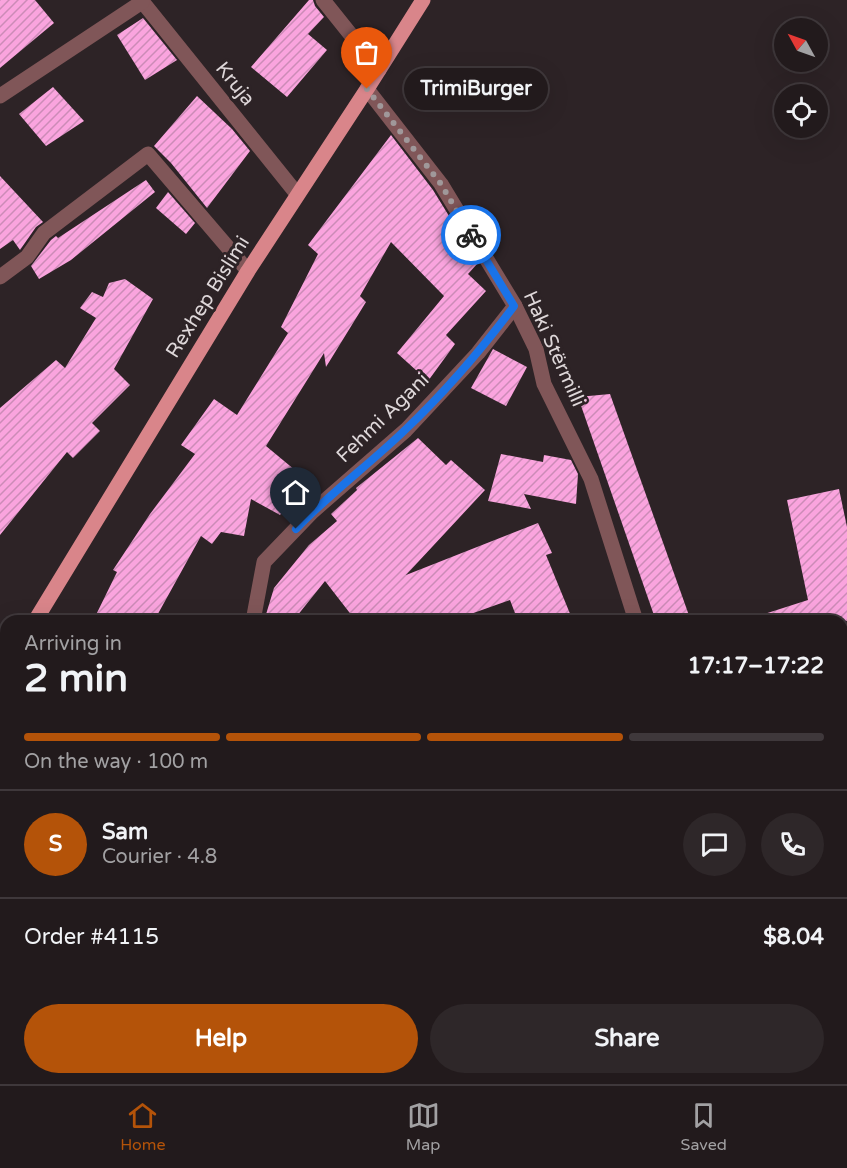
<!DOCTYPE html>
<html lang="en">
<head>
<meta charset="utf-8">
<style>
  body { margin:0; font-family:"Varela Round",sans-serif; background:#2e2729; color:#f1f3f6; height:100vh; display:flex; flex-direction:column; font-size:22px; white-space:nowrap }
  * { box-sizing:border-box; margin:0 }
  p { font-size:20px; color:#a2a1a3 }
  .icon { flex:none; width:33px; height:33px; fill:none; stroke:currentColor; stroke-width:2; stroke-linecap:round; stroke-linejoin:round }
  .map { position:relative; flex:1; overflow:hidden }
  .drawer { position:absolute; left:0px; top:615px; width:848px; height:470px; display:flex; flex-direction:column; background:#221a1c; border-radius:18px 18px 0 0; box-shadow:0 6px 24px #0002,0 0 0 2px #3f383b }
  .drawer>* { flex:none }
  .needle { width:39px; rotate:310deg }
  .tools { position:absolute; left:774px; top:18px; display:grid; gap:12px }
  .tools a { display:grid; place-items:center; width:54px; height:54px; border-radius:50%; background:#221a1c; box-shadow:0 6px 24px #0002,0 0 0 2px #3f383b; font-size:30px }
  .pin { position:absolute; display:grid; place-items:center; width:51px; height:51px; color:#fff; margin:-62px -26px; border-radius:50% 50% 50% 0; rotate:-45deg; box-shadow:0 0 6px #0007 }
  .pin .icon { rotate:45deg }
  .courier { position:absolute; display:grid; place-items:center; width:60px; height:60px; margin:-30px; border:4px solid #1a73e8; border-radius:50%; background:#fff; color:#222; box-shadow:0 2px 8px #0007 }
  .bubble { position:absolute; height:42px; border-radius:21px; background:#221a1c; box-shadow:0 6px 24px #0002,0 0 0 2px #3f383b; font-size:20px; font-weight:700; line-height:42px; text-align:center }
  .head em { font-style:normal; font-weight:700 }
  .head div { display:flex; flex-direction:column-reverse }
  .head { display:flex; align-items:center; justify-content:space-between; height:102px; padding:0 24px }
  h1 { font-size:39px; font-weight:700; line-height:45px }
  .bar { display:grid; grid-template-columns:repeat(4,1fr); gap:9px 6px; align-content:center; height:72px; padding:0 24px }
  .bar i { height:8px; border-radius:4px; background:#3f383b }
  .bar .current { background:#b45309 }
  .bar p { grid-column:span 4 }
  .line { display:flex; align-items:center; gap:15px; padding:0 24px; border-top:2px solid #3f383b }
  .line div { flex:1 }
  .round { display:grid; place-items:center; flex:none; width:63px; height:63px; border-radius:32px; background:#2e2729 }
  .button { display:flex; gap:12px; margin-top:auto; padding:12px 24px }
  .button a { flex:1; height:69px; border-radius:36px; background:#b45309; color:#fff; font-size:24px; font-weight:700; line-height:69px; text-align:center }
  .button a+a { background:#2e2729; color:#f1f3f6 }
  .dock { display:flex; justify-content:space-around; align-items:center; height:84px; border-top:2px solid #3f383b; background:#221a1c; font-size:16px; color:#a2a1a3 }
  .dock a { display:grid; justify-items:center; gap:3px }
  .dock .current { color:#b45309 }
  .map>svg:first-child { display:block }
</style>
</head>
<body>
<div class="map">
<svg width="847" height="1084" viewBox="0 0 847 1084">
  <defs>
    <pattern id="building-hatch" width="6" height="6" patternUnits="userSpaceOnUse" patternTransform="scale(1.5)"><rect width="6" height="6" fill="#faa4de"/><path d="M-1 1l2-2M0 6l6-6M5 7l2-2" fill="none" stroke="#cc8bb7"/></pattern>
  </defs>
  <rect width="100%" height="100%" fill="#2d2326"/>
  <g fill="url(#building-hatch)">
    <path d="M 0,0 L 35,0 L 54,23 L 0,68 Z"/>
    <path d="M 309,0 L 313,0 L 315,6 L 324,17 L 308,34 L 327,50 L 287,97 L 251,67 Z"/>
    <path d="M 143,18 L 177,60 L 145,80 L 117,35 Z"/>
    <path d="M 53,87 L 84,121 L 46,146 L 19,114 Z"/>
    <path d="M 197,96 L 232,129 L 250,151 L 207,208 L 171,163 L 154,146 Z"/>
    <path d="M 391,135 L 433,190 L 478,263 L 468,274 L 486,291 L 446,335 L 455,344 L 428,381 L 397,353 L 444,296 L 391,242 L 360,296 L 366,302 L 326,367 L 324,353 L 266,446 L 307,480 L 280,515 L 251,499 L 244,536 L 221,532 L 212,544 L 201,536 L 154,621 L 93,621 L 117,572 L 113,570 L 150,514 L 195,454 L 181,445 L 214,399 L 237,415 L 288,333 L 281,327 L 318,254 L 308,245 Z"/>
    <path d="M 0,176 L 43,222 L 36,227 L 20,250 L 13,240 L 0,249 Z"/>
    <path d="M 146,180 L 155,192 L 71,260 L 39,279 L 31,266 L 51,240 L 56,236 L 58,238 Z"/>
    <path d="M 168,192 L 195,223 L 186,234 L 156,208 Z"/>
    <path d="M 125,279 L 153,299 L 114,369 L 130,385 L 92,423 L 100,431 L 73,458 L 67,452 L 0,535 L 0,408 L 56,360 L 65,368 L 96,318 L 80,308 L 92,292 L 103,297 L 109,283 Z"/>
    <path d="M 493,349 L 527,367 L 506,406 L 471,388 Z"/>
    <path d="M 610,394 L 691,621 L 656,621 L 578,397 Z"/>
    <path d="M 418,438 L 446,465 L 451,460 L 485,490 L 406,575 L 538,523 L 552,553 L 546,555 L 573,621 L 518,621 L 510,600 L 451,621 L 356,621 L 325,581 L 293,621 L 264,621 L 274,588 L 309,545 L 337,521 L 331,514 L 357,490 L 356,488 Z"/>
    <path d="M 501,454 L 543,462 L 544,455 L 571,460 L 578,474 L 576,504 L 524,494 L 531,509 L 488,501 Z"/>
    <path d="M 839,489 L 847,527 L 847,621 L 759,621 L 758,616 L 808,600 L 787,500 Z"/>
  </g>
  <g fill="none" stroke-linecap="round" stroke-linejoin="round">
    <g stroke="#805658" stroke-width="15">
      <path d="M 141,0 L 297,194"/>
      <path d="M 323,0 L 379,70"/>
      <path d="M 367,89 L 441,184 L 515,306 L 536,349 L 544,384 L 591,479 L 636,621"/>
      <path d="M 0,96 L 142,2"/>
      <path d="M 0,277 L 27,257 L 44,233 L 148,154 L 248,271"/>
      <path d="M 253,621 L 264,562 L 312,512 L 406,430 L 478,353 L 515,306"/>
      <path d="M 265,1078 L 265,1084"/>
      <path d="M 517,1078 L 518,1084"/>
    </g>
    <g stroke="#d9858a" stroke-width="15">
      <path d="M 35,621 L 248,271 L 367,89 L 423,0"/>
      <path d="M 0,679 L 6,669"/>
    </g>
  </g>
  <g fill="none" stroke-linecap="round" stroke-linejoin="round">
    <path stroke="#a0989a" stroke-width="6" stroke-dasharray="0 10.8" d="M 367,89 L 441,184 L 471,235"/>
    <path stroke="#1a73e8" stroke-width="8" d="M 296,529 C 330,493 370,464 405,430 C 445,392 481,350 514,306 L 471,235"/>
  </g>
  <g text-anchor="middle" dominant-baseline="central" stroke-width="6" stroke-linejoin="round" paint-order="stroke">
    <g font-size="20" fill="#ded7d9" stroke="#2d2326">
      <text transform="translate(235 84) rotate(51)">Kruja</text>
      <text transform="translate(208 297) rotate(-58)">Rexhep Bislimi</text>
      <text transform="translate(554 349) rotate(66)">Haki Stërmilli</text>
      <text transform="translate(383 418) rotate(-44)">Fehmi Agani</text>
    </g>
  </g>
</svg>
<div class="tools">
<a><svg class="needle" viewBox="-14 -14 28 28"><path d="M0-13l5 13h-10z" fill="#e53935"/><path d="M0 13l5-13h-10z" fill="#a2a1a3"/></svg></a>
<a><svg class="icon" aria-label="locate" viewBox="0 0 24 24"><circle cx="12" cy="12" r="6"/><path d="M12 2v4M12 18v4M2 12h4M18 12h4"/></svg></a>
</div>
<div class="pin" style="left:367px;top:89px;background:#ea580c"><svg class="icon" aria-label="bag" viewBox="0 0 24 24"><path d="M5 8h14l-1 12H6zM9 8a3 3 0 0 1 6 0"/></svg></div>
<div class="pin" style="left:296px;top:529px;background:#1f2937"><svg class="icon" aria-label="home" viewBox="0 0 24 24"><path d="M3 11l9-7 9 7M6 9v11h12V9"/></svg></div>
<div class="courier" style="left:471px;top:235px"><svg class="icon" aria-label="bike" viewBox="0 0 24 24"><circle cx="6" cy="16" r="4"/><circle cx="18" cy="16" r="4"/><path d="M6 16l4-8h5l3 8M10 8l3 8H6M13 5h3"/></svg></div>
<div class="bubble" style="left:404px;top:68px;width:144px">TrimiBurger</div>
<section class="drawer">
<div class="head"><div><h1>2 min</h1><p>Arriving in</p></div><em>17:17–17:22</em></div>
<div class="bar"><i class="current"></i><i class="current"></i><i class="current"></i><i></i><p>On the way · 100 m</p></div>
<div class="line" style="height:108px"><b class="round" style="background:#b45309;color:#fff">S</b><div><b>Sam</b><p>Courier · 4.8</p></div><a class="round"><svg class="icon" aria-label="chat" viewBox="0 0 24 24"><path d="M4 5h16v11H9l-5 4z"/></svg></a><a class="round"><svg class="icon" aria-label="phone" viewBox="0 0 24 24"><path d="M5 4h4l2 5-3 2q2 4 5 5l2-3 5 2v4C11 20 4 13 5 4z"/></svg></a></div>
<div class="line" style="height:78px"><div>Order #4115</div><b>$8.04</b></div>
<div class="button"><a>Help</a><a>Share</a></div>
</section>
</div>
<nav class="dock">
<a class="current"><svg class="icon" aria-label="home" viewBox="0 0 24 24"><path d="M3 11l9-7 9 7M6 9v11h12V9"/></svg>Home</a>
<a><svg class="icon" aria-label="map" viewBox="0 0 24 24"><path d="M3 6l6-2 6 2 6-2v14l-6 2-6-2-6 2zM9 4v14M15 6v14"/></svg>Map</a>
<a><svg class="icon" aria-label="saved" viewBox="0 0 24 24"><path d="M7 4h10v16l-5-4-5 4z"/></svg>Saved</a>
</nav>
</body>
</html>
